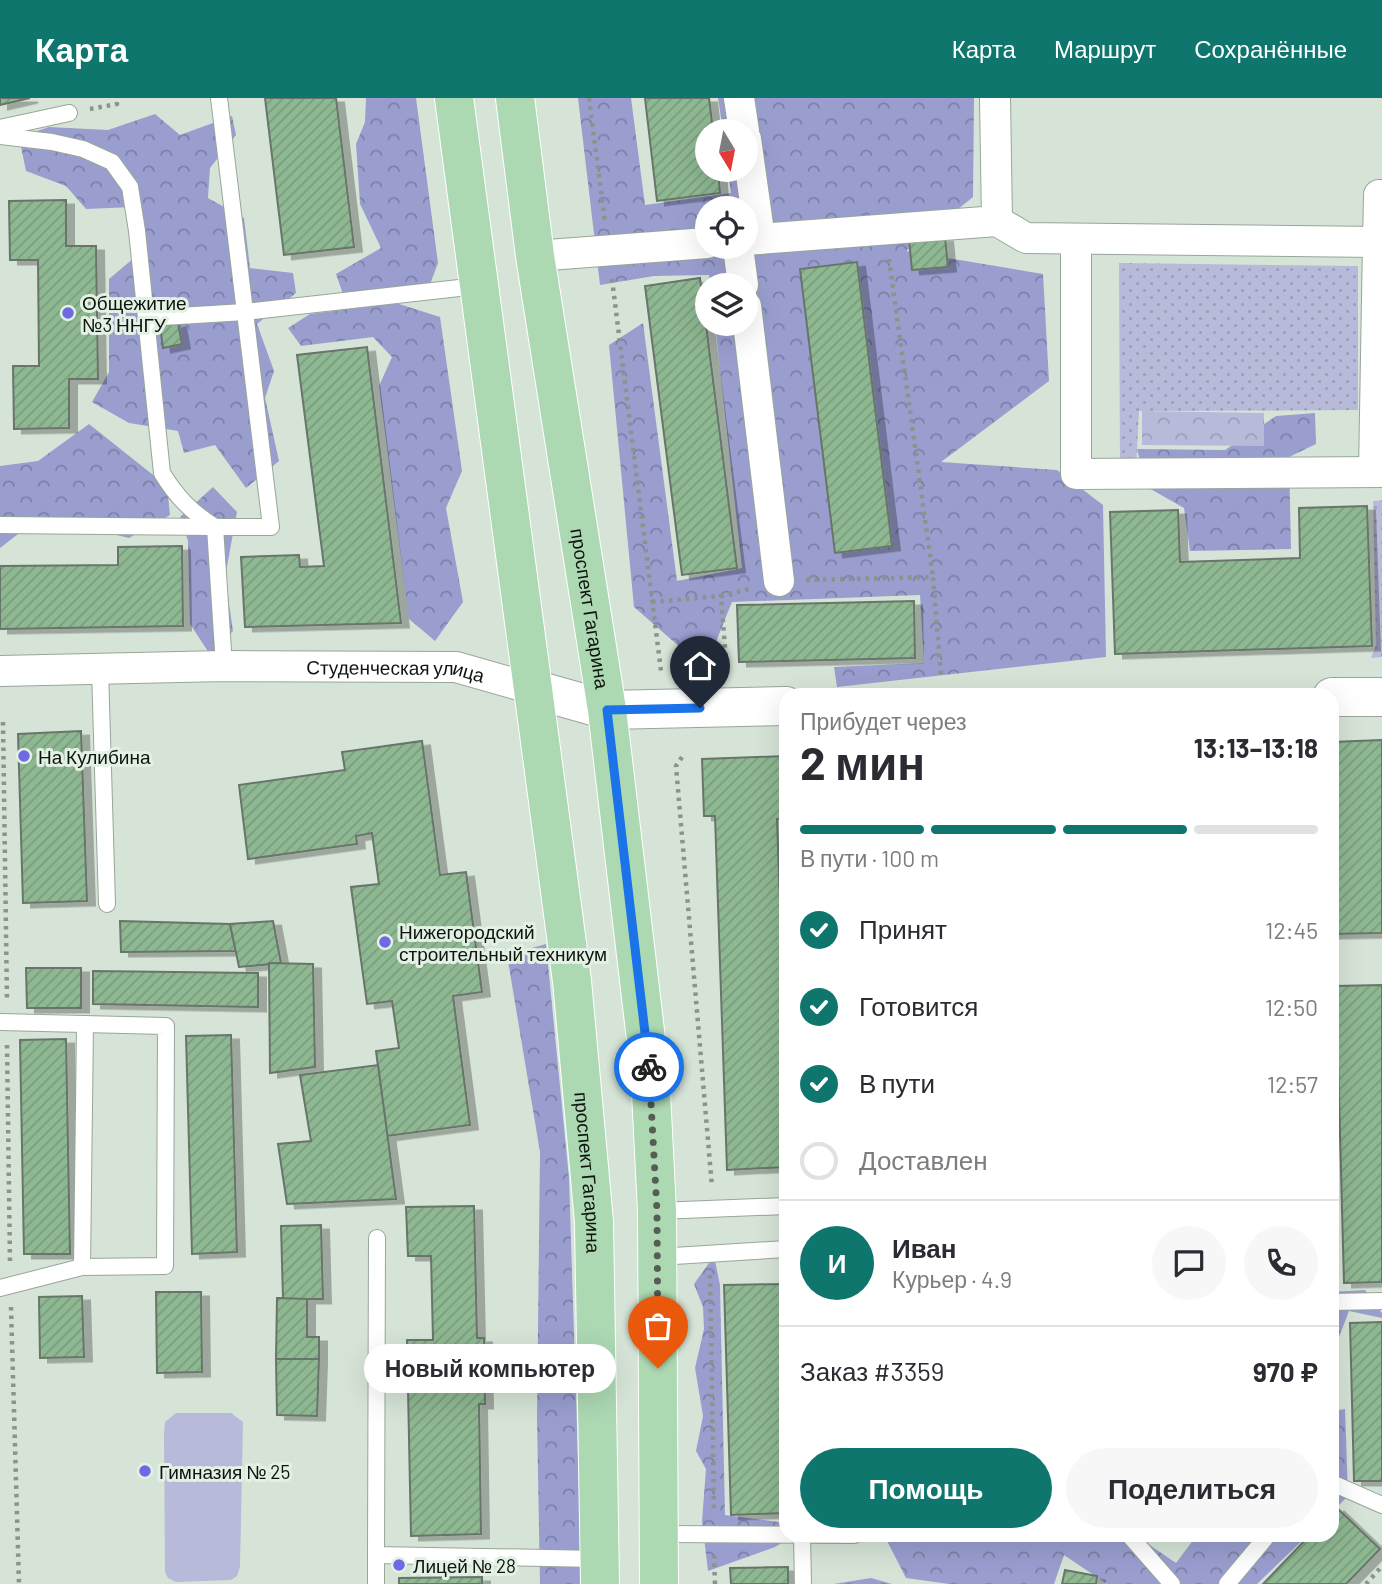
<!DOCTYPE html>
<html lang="ru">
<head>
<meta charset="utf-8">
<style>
  body { margin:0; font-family:Barlow,sans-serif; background:#f7f7f7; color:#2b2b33; height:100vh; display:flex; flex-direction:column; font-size:26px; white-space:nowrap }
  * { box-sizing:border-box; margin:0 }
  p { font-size:23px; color:#7c7c81 }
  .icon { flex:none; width:38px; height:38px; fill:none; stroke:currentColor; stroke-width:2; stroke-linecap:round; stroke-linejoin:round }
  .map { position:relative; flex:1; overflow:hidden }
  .details { position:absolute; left:779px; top:590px; width:560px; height:854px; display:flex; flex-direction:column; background:#fff; border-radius:21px; box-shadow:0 7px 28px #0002 }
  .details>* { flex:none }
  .needle { width:46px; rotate:170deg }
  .controls { position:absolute; left:695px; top:21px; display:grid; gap:14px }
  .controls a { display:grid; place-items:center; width:63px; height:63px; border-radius:50%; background:#fff; box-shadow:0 7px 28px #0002; font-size:35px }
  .pin { position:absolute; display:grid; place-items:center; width:60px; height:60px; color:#fff; margin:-72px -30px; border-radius:50% 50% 50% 0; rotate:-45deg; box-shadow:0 0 7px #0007 }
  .pin .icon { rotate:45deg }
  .courier { position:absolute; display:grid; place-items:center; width:70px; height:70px; margin:-35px; border:5px solid #1a73e8; border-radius:50%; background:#fff; color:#222; box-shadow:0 2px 9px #0007 }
  .bubble { position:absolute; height:49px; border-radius:24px; background:#fff; box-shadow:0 7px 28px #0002; font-size:23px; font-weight:700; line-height:49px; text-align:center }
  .overview em { font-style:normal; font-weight:700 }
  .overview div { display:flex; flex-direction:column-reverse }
  .overview { display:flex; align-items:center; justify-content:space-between; height:119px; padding:0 21px }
  h1 { font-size:46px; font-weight:700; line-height:52px }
  .bar { display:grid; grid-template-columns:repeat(4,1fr); gap:10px 7px; align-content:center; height:84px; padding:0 21px }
  .bar i { height:9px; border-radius:5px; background:#e1e1e2 }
  .bar .selected { background:#0f766e }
  .bar p { grid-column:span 4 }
  .line { display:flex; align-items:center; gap:18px; padding:0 21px; border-top:2px solid #e1e1e2 }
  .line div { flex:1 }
  .round { display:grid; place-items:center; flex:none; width:74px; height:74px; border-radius:37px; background:#f7f7f7 }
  ol { padding:0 21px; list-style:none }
  li { display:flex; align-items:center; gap:21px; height:77px }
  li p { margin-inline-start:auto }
  li .icon { padding:7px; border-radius:50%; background:#0f766e; color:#fff; stroke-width:4 }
  li:last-child { color:#7c7c81 }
  li i { width:38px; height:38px; border:4px solid #e1e1e2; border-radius:50% }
  .cta { display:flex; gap:14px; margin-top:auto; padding:14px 21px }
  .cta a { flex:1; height:80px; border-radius:42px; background:#0f766e; color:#fff; font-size:28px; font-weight:700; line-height:80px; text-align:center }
  .cta a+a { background:#f7f7f7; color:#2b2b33 }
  header { display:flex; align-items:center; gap:42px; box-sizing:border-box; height:98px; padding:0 35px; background:#0f766e; color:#fff }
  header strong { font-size:33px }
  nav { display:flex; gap:38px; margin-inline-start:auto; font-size:24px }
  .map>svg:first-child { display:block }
</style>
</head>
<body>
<header>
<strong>Карта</strong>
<nav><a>Карта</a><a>Маршрут</a><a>Сохранённые</a></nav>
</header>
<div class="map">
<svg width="1382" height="1486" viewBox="0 0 1382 1486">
  <defs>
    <pattern id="grass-dots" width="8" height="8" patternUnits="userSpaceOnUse" patternTransform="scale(1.75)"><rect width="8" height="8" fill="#b7bad9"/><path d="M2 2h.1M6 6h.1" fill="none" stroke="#9c9fb9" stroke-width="1.8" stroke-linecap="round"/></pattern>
    <pattern id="forest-crowns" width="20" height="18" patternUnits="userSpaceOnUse" patternTransform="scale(1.75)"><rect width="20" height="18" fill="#999ecf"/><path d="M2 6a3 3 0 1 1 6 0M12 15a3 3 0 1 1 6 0" fill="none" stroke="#7b80a7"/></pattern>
    <pattern id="park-crowns" width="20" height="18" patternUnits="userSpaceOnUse" patternTransform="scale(1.75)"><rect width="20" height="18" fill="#b7bad9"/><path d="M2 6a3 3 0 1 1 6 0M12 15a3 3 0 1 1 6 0" fill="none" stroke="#9c9fb9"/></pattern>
    <pattern id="building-hatch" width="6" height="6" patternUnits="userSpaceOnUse" patternTransform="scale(1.75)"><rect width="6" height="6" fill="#8eb892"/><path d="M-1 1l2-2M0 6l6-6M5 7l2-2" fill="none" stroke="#799d7d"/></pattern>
    <filter id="shadow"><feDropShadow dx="8" dy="4.5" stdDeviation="0" flood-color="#0004"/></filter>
  </defs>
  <rect width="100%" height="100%" fill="#d6e4d7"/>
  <g fill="url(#grass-dots)">
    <path d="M 1119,165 L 1358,168 L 1358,312 L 1139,313 L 1136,371 L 1120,371 Z"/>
    <path d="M 1382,402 L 1382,559 L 1371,560 L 1376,547 L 1373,403 Z"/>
  </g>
  <g fill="url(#forest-crowns)" fill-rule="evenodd">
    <path d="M 366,0 L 416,0 L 438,165 L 429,189 L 343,196 L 336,176 L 381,150 L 360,106 L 356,46 L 365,24 Z"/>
    <path d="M 578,0 L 631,0 L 645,107 L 731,95 L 728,72 L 746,72 L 746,33 L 723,33 L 718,0 L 974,0 L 973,99 L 906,153 L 1043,176 L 1049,283 L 941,364 L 1057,372 L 1103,407 L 1106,559 L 837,589 L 834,569 L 924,565 L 920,497 L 732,504 L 705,571 L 634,509 L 609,247 L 643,225 L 677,483 L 742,470 L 715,226 L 746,226 L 746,187 L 710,187 L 709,177 L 654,178 L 600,187 ZM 707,110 L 746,110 L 746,149 L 707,149 Z"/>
    <path d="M 155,16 L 180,37 L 232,18 L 236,37 L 210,70 L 208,100 L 244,120 L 250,170 L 293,175 L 296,195 L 257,226 L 274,273 L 265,300 L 279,363 L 246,390 L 215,347 L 184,355 L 178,333 L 129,325 L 92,304 L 109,274 L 109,181 L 141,154 L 133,109 L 86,111 L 66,88 L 26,73 L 19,39 L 49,29 L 108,32 Z"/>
    <path d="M 396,205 L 440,219 L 462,373 L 446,410 L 463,504 L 435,543 L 409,521 L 379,288 L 392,259 L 373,239 L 301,248 L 288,230 L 310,216 Z"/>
    <path d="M 1315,315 L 1316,346 L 1289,359 L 1291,451 L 1190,453 L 1184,410 L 1147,389 L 1137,351 L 1225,352 L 1276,318 Z"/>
    <path d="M 89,326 L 167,388 L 170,417 L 129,440 L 40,419 L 0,450 L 0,368 L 38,363 Z"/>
    <path d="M 213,389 L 237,414 L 225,479 L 233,533 L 211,558 L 190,526 L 188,443 L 180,419 Z"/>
    <path d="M 546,846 L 569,1080 L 582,1486 L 540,1486 L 537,1320 L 540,1054 L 507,857 Z"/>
    <path d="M 1332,970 L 1337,997 L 1335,1162 L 1332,1194 L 1365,1192 L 1382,1215 L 1382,1220 L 1349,1213 L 1332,1257 Z"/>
    <path d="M 714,1158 L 720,1187 L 725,1417 L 786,1425 L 786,1437 L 795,1437 L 775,1449 L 708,1473 L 702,1423 L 706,1371 L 696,1353 L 703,1318 L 695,1270 L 704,1231 L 703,1209 L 694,1186 Z"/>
    <path d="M 1345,1311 L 1348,1398 L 1332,1414 L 1332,1313 Z"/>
    <path d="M 884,1437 L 1135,1437 L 1176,1465 L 1197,1437 L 1308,1437 L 1257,1486 L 1107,1486 L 1064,1457 L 1054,1486 L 949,1486 L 906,1480 Z"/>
    <path d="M 871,1480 L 892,1486 L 834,1486 Z"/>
  </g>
  <path fill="url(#park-crowns)" d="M 1142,313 L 1264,315 L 1264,348 L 1142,347 Z"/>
  <path fill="#b7bad9" d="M 176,1315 L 231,1315 L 243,1324 L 240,1469 L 237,1478 L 231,1482 L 176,1484 L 168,1480 L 165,1474 L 164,1335 L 165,1324 Z"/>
  <g fill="url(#building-hatch)" stroke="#69756a" stroke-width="2" filter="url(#shadow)">
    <path d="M 0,0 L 30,0 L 0,7 Z"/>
    <path d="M 265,0 L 336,0 L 354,149 L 284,157 Z"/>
    <path d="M 645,0 L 709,0 L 713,33 L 707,33 L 707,72 L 718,72 L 720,95 L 657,103 Z"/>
    <path d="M 66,102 L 66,148 L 96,148 L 98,281 L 69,281 L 69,330 L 14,331 L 13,268 L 39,268 L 38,162 L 10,162 L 9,103 Z"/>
    <path d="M 945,139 L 948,169 L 912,172 L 909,142 Z"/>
    <path d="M 857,164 L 892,448 L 835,455 L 800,171 Z"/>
    <path d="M 700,180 L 737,470 L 682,477 L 645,188 Z"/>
    <path d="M 178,225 L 182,246 L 163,250 L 160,228 Z"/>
    <path d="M 367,249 L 401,525 L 245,529 L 241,459 L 299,457 L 300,469 L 324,468 L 297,257 Z"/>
    <path d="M 1367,408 L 1372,548 L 1115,556 L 1110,414 L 1178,412 L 1180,464 L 1300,460 L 1299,410 Z"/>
    <path d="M 182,448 L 183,528 L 0,531 L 0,468 L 118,467 L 118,449 Z"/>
    <path d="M 914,503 L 915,560 L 739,564 L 737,507 Z"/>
    <path d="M 81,633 L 87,803 L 23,805 L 18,636 Z"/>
    <path d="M 1382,642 L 1382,835 L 1332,836 L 1332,644 Z"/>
    <path d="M 422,643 L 440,777 L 466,774 L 482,894 L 453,898 L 470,1027 L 387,1038 L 376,953 L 399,950 L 392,903 L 367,906 L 351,789 L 379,786 L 372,735 L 356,738 L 357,746 L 248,761 L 239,687 L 345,672 L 342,654 Z"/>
    <path d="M 786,658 L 786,721 L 777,721 L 782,860 L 786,860 L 786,917 L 780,917 L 785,1069 L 727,1072 L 715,718 L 704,718 L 702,661 Z"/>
    <path d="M 120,823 L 230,826 L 236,853 L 121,854 Z"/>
    <path d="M 273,823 L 281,865 L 239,869 L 230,826 Z"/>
    <path d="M 269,865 L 313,866 L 315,969 L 270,975 Z"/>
    <path d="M 26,870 L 81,870 L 81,910 L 27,910 Z"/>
    <path d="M 93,873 L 258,875 L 258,909 L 93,906 Z"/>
    <path d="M 1382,887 L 1382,1184 L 1344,1185 L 1336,888 Z"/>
    <path d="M 231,937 L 237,1154 L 192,1156 L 186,938 Z"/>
    <path d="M 66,941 L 70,1156 L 24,1156 L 20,942 Z"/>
    <path d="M 378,967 L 396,1101 L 287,1106 L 278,1046 L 311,1043 L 300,977 Z"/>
    <path d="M 474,1108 L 477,1240 L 484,1240 L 485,1306 L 479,1306 L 481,1436 L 411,1438 L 407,1242 L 433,1242 L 431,1158 L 408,1158 L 406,1109 Z"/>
    <path d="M 321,1127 L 323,1201 L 283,1201 L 281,1128 Z"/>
    <path d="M 785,1186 L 786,1415 L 731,1417 L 724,1187 Z"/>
    <path d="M 156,1194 L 201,1194 L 202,1274 L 157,1275 Z"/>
    <path d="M 82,1198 L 84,1259 L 40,1260 L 39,1199 Z"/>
    <path d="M 277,1200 L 307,1201 L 307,1239 L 319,1239 L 319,1261 L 276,1261 Z"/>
    <path d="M 1382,1224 L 1382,1383 L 1354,1383 L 1350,1225 Z"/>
    <path d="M 276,1261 L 319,1261 L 317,1318 L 277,1317 Z"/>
    <path d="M 1336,1409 L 1380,1451 L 1346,1486 L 1263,1486 L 1310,1437 L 1332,1437 L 1332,1414 Z"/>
    <path d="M 788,1469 L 788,1486 L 731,1486 L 730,1470 Z"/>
    <path d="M 1065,1472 L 1097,1478 L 1096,1486 L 1062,1486 Z"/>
    <path d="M 482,1479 L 482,1486 L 399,1486 L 399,1480 Z"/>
  </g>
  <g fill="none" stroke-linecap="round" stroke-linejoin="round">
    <g stroke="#98a699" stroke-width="18">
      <g id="service">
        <path d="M 219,0 L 245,214 L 477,188"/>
        <path d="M 0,30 L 69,15"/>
        <path d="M 0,38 L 52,44 L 83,51 L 112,64 L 130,89 L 137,133 L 162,375 C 176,398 191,414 215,429"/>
        <path d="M 146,220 L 245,214 L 271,429 L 215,429 L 224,568"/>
        <path d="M 0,427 L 213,429"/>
        <path d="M 100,571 L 107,806"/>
        <path d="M 0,924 L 166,928 L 165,1168 L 82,1169 L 0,1190"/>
        <path d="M 657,1113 L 786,1108"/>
        <path d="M 377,1140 L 376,1457 L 599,1461"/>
        <path d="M 658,1159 L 786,1151"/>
        <path d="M 82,1169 L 85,926"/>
        <path d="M 1332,1204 L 1382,1203"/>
        <path d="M 1332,1385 L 1382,1407"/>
        <path d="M 658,1436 L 854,1437"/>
        <path d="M 802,1437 L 803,1486"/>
        <path d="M 1129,1437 L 1172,1486"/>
        <path d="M 376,1486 L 376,1457"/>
        <path d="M 1227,1486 L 1268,1437"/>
      </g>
    </g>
    <g stroke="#98a699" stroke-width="32">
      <g id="minor">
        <path d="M 739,0 L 744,33"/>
        <path d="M 746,41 L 760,141"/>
        <path d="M 997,123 L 1026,140 L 1378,144 L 1379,97 L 1382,97"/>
        <path d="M 1076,141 L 1076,376 L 1382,374"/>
        <path d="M 746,142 L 997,123 L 995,0"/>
        <path d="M 738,149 L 743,187"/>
        <path d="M 535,158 L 707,145"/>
        <path d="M 746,208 L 779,483"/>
        <path d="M 1374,374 L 1378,144"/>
        <path id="s1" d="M 0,573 L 224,568 L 456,569 L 533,591"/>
      </g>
    </g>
    <g stroke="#98a699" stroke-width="40">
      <g id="secondary">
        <path d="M 533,591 L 607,612 L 786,608"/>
        <path d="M 1332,599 L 1382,599"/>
      </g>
    </g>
    <g stroke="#fff" stroke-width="40">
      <g id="primary">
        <path id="s2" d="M 454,0 L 572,883 L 594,1124 L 600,1486"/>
        <path id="s3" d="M 515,0 L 535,158 L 607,612 L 650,975 L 657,1113 L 659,1486"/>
      </g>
    </g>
    <g stroke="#89948a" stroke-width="4.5" stroke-dasharray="3.5 5" stroke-linecap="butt">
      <path d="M 589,0 L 605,124"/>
      <path d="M 90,11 L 117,6 L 116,0"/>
      <path d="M 889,161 L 933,479"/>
      <path d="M 612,181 L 661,573"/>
      <path d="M 806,482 L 933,479 L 941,578"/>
      <path d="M 652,504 L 721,498"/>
      <path d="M 727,575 L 721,498 L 753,490"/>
      <path d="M 3,624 L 7,903"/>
      <path d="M 682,659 L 676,668 L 712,1089"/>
      <path d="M 7,947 L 10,1165"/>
      <path d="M 710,1177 L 714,1414"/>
      <path d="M 11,1209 L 19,1486"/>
      <path d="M 714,1457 L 715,1486"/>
      <path d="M 1366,1486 L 1382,1468"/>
    </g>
    <use href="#service" stroke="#fff" stroke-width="16"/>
    <use href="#minor" stroke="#fff" stroke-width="30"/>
    <use href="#secondary" stroke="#fff" stroke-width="38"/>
    <use href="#primary" stroke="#acd8b2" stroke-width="38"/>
  </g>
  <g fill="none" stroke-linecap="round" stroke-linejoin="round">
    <path stroke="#555d56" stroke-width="7" stroke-dasharray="0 12.6" d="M 649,969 L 657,1113 L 658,1270"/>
    <path stroke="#1a73e8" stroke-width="9" d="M 649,969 L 607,612 L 700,610"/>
  </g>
  <g fill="#6d6ae4" stroke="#e3f1e4" stroke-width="2.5">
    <circle cx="68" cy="215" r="7"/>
    <circle cx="24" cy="658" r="7"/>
    <circle cx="385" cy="844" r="7"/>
    <circle cx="145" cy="1373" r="7"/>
    <circle cx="399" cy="1467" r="7"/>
  </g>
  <g text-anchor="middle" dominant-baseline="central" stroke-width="6" stroke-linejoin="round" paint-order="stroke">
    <g font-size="19" fill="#0f1410" stroke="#e3f1e4" text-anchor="start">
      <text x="82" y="204">Общежитие<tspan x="82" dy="22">№3 ННГУ</tspan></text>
      <text x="38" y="658">На Кулибина</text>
      <text x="399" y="833">Нижегородский<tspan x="399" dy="22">строительный техникум</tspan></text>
      <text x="159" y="1373">Гимназия № 25</text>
      <text x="413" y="1467">Лицей № 28</text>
    </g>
    <g font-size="19" fill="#0f1410" stroke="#e3f1e4">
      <text stroke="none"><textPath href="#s3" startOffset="516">проспект Гагарина</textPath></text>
      <text stroke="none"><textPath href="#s1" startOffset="396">Студенческая улица</textPath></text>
      <text stroke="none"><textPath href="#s2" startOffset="1083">проспект Гагарина</textPath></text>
    </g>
  </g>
</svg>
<div class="controls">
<a><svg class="needle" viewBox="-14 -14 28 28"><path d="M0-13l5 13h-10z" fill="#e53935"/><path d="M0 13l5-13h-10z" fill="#7c7c81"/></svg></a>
<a><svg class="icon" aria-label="locate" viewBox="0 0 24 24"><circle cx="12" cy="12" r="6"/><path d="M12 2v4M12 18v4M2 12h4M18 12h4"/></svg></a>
<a><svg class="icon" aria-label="layers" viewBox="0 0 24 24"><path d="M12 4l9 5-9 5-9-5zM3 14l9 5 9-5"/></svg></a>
</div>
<div class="pin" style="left:658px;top:1270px;background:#ea580c"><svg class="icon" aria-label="bag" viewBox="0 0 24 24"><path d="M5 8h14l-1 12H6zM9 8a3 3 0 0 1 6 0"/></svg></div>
<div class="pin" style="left:700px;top:610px;background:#1f2937"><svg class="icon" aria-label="home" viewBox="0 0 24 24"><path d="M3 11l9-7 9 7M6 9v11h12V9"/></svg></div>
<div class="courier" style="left:649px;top:969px"><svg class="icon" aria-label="bike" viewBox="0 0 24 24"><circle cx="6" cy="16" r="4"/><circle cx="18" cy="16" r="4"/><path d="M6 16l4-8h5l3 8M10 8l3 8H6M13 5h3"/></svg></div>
<div class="bubble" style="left:364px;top:1246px;width:252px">Новый компьютер</div>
<section class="details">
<div class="overview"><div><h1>2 мин</h1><p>Прибудет через</p></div><em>13:13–13:18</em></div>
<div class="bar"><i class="selected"></i><i class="selected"></i><i class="selected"></i><i></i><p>В пути · 100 m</p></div>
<ol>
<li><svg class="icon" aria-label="check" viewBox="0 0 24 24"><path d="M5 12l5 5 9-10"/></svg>Принят<p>12:45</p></li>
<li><svg class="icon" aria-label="check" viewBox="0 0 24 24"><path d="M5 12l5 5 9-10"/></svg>Готовится<p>12:50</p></li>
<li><svg class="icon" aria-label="check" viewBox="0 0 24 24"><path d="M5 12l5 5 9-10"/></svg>В пути<p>12:57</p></li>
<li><i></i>Доставлен</li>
</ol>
<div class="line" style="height:126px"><b class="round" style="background:#0f766e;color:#fff">И</b><div><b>Иван</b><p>Курьер · 4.9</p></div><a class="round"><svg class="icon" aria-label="chat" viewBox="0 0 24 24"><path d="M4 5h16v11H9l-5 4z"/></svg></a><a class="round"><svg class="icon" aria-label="phone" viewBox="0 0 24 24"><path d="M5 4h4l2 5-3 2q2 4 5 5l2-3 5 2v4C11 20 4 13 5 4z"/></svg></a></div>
<div class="line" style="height:91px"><div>Заказ #3359</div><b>970 ₽</b></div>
<div class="cta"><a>Помощь</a><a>Поделиться</a></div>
</section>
</div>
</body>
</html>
